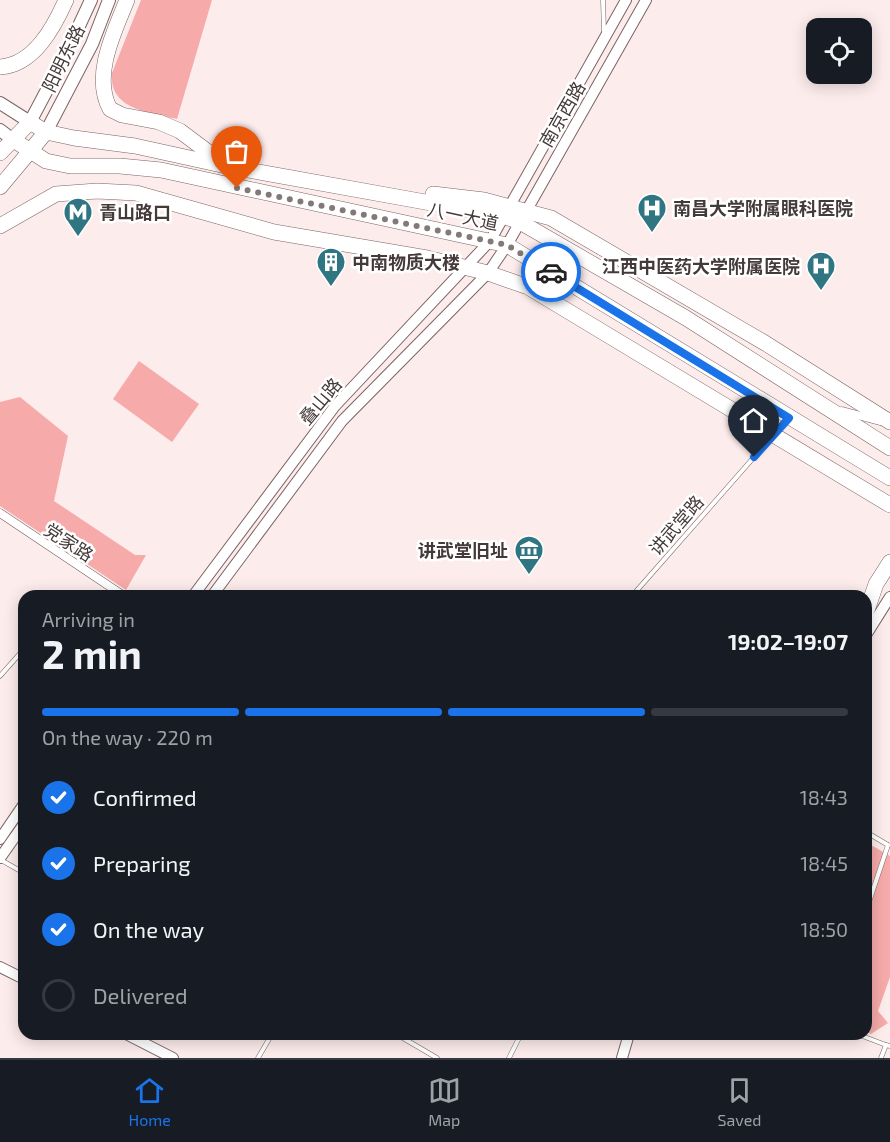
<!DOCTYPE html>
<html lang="en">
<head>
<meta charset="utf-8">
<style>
  body { margin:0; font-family:"Exo 2","Noto Sans SC",sans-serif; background:#242831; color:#f1f3f6; height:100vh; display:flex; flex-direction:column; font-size:22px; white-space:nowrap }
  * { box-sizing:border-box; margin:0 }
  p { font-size:20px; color:#9ea1a6 }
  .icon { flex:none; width:33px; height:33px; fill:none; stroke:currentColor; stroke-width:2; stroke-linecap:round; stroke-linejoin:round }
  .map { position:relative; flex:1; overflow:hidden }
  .panel { position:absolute; left:18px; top:590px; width:854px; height:450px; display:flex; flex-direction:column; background:#171b24; border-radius:18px; box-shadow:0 3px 15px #0003 }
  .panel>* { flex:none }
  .tools { position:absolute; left:806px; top:18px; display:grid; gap:12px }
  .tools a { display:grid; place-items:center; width:66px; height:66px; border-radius:12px; background:#171b24; box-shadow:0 3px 15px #0003; font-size:30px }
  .pin { position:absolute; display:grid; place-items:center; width:51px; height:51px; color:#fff; margin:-62px -26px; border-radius:50% 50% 50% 0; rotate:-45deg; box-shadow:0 0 6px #0007 }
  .pin .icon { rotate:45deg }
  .courier { position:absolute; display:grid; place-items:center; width:60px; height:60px; margin:-30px; border:4px solid #1a73e8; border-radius:50%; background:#fff; color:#222; box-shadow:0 2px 8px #0007 }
  .summary em { font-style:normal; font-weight:700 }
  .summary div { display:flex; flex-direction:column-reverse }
  .summary { display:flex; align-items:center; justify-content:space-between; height:102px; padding:0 24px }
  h1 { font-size:39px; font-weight:700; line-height:45px }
  .bar { display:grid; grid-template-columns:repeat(4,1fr); gap:9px 6px; align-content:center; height:72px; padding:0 24px }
  .bar i { height:8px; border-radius:4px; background:#363941 }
  .bar .selected { background:#1a73e8 }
  .bar p { grid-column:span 4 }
  ol { padding:0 24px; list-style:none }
  li { display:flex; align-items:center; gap:18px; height:66px }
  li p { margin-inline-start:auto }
  li .icon { padding:6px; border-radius:50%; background:#1a73e8; color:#fff; stroke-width:4 }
  li:last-child { color:#9ea1a6 }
  li i { width:33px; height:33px; border:3px solid #363941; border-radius:50% }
  .tabs { display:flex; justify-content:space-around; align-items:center; height:84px; border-top:2px solid #363941; background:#171b24; font-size:16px; color:#9ea1a6 }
  .tabs a { display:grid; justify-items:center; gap:3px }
  .tabs .selected { color:#1a73e8 }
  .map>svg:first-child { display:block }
</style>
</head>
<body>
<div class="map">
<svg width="890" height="1058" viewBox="0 0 890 1058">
  <rect width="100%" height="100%" fill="#fdecec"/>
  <g fill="#f6aaa9">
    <path d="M 141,0 L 212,0 L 177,119 C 149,112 109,110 112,73 Z"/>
    <path d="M 139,361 L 199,404 L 172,442 L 113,399 Z"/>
    <path d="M 20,397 L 68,436 L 54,501 L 135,555 L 146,555 L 126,590 L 0,506 L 0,402 Z"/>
    <path d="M 866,842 L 890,856 L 890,977 L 878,1011 L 888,1023 L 871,1034 L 866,1032 L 866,946 L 870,933 L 866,930 Z"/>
  </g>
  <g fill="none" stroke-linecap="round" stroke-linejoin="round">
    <g stroke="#7b6463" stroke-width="5">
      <g id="lane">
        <path d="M 603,0 L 604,31"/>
        <path d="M 632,596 L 770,439"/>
        <path d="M 0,676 L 24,649"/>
        <path d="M 866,832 L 888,845"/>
        <path d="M 1,860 L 24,873"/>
        <path d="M 866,911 L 888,845"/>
        <path d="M 396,1034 L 437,1058"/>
        <path d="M 857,1034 L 886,1045"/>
        <path d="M 258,1058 L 272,1034"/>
        <path d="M 509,1058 L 521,1034"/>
        <path d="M 881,1058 L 886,1045 L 890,1046"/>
      </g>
    </g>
    <g stroke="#7b6463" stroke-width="9">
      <g id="street">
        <path d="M 842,411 L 880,421"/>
        <path d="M 0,513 L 124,596"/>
      </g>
    </g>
    <g stroke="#7b6463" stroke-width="12">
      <g id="secondary">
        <path d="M 193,596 L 335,406 L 490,241 L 626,0"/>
        <path d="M 212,596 L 342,421 L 488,273 L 507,245 L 646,0"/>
        <path d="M 866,635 L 890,597"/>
        <path d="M 0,839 L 24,804"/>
        <path d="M 0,858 L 24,824"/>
        <path d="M 0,967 L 24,979"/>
        <path d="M 126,1034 L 173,1058"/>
        <path d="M 622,1058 L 629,1034"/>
      </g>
    </g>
    <g stroke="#7b6463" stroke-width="14">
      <g id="primary">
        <path d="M 0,103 L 30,122 L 65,56 L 91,0"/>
        <path d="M 0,130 L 12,139"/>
        <path d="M 46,132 L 92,44 L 109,0"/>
      </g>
    </g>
    <g stroke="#7b6463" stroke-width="16">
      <g id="highway">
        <path d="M 127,0 C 114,32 92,76 110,109 L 122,115 L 159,122 L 180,131 L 208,152 L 227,157"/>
        <path d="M 0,67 C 34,65 54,27 66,0"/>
        <path d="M 12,139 L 46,161 L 70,166 L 120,166 L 161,170 L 507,245 L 890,478"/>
        <path d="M 0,153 L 30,122 L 46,132 L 74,138 L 135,146 L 226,166 L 503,216 L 520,222 L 686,318 L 890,448"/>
        <path d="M 0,187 L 46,132"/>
        <path d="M 433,194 L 484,200 L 551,218 L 765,343 L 890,422"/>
        <path d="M 0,226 L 56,194 L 97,191 L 136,193 L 274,232 L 427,258 L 488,273 L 528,287 L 890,505"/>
        <path d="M 866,613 L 876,584 L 890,562"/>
      </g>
    </g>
    <use href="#lane" stroke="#fff" stroke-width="4"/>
    <use href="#street" stroke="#fff" stroke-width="8"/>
    <use href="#secondary" stroke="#fff" stroke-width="10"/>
    <use href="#primary" stroke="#fff" stroke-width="12"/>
    <use href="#highway" stroke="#fff" stroke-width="15"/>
  </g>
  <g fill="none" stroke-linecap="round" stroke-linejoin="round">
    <path stroke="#857878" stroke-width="6" stroke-dasharray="0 10.8" d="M 237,188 L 507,245 L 551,272"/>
    <path stroke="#1a73e8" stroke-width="8" d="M 551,272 L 789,418 L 754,457"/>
  </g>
  <defs>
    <g id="hospital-pin" transform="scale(1.5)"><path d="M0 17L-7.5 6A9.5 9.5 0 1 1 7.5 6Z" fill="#307682" stroke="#fff"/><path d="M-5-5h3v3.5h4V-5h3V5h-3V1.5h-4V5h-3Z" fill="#fff"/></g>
    <g id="metro-pin" transform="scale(1.5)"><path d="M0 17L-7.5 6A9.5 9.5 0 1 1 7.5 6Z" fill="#307682" stroke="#fff"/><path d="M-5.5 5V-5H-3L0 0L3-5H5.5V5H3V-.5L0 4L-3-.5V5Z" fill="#fff"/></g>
    <g id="building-pin" transform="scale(1.5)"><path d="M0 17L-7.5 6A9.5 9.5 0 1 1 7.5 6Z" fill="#307682" stroke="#fff"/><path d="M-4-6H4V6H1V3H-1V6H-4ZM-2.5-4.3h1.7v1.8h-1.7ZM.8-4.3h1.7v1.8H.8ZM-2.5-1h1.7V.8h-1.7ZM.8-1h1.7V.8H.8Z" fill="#fff"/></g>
    <g id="museum-pin" transform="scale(1.5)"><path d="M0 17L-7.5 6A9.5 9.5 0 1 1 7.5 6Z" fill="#307682" stroke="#fff"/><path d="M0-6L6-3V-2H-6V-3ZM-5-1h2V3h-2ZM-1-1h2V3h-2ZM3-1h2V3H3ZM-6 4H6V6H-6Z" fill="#fff"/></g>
  </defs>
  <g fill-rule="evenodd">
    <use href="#hospital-pin" x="652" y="208"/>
    <use href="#metro-pin" x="78" y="212"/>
    <use href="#building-pin" x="331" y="262"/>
    <use href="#hospital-pin" x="821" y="266"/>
    <use href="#museum-pin" x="529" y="550"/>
  </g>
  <g text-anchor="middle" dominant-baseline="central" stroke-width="5" stroke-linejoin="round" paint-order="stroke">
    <g font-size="18" fill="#443a39" stroke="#fff">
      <text transform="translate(63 58) rotate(-64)">阳明东路</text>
      <text transform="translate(562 114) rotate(-60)">南京西路</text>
      <text transform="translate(463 216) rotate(12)">八一大道</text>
      <text transform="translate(320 401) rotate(-50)">叠山路</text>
      <text transform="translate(676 525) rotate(-49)">讲武堂路</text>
      <text transform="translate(69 542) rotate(33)">党家路</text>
    </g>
    <g font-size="18" font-weight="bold" fill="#443a39" stroke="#fff" text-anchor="start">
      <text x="673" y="208">南昌大学附属眼科医院</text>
      <text x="99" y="212">青山路口</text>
      <text x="352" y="262">中南物质大楼</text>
      <text x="800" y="266" text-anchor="end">江西中医药大学附属医院</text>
      <text x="508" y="550" text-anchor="end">讲武堂旧址</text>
    </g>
  </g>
</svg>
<div class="tools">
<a><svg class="icon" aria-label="locate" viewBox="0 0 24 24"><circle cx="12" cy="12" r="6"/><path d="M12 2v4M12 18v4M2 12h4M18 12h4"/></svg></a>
</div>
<div class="pin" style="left:237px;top:188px;background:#ea580c"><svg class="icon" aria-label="bag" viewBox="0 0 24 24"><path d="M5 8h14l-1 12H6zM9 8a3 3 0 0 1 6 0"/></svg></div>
<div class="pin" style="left:754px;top:457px;background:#1f2937"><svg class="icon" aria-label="home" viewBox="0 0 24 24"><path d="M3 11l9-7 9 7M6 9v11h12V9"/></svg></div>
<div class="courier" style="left:551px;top:272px"><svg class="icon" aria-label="car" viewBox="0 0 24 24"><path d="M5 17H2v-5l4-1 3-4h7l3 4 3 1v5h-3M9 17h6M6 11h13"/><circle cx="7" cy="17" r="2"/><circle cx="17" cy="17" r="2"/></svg></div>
<section class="panel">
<div class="summary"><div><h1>2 min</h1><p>Arriving in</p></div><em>19:02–19:07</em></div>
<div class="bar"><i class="selected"></i><i class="selected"></i><i class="selected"></i><i></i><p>On the way · 220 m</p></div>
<ol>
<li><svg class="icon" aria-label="check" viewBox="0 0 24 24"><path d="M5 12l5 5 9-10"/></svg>Confirmed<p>18:43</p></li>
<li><svg class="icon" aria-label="check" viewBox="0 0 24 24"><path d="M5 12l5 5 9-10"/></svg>Preparing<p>18:45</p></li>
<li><svg class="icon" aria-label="check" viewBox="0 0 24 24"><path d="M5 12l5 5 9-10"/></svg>On the way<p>18:50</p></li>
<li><i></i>Delivered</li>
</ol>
</section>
</div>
<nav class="tabs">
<a class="selected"><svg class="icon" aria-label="home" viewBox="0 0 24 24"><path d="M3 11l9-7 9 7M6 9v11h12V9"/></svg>Home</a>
<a><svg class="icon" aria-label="map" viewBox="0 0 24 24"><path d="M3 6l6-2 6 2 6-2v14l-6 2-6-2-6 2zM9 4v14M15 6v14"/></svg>Map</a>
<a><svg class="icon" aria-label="saved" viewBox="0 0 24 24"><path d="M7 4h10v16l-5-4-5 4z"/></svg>Saved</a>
</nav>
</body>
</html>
